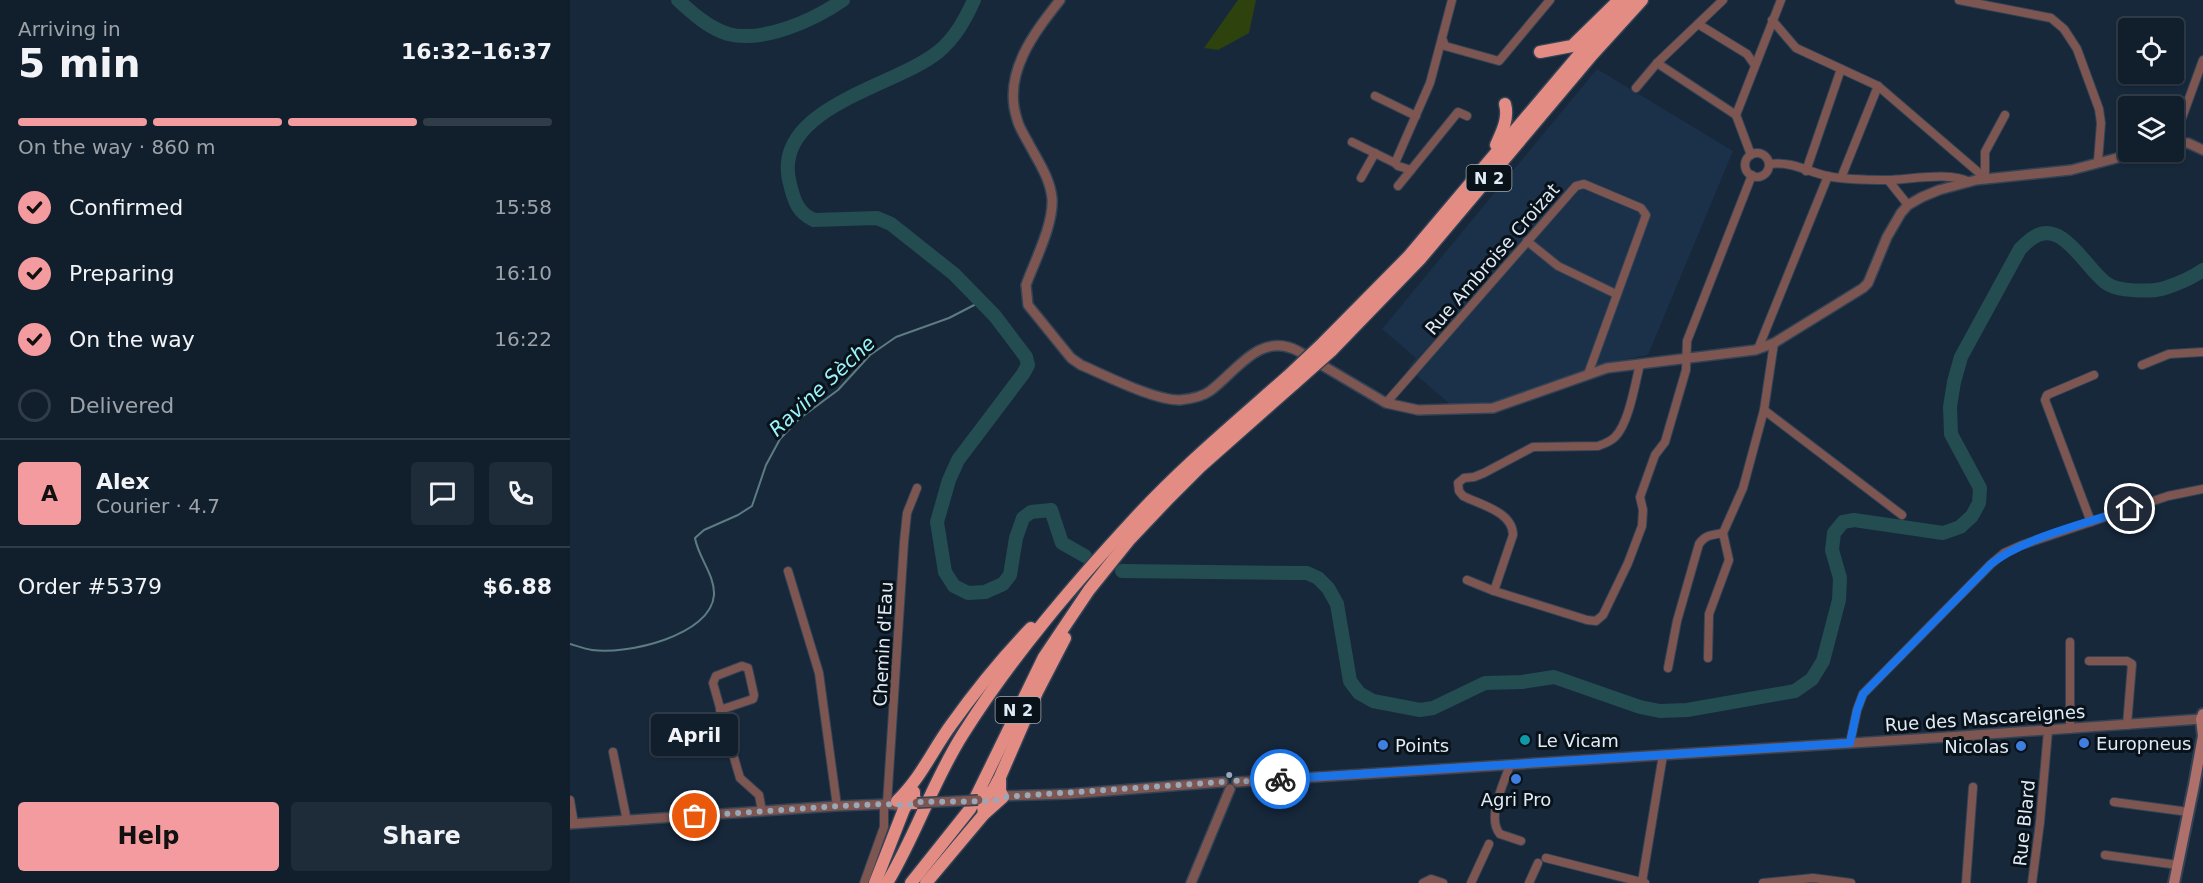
<!DOCTYPE html>
<html lang="en">
<head>
<meta charset="utf-8">
<style>
  body { margin:0; font-family:"DejaVu Sans",sans-serif; background:#1e2b38; color:#f1f3f6; height:100vh; display:flex; flex-direction:column; font-size:22px; white-space:nowrap }
  * { box-sizing:border-box; margin:0 }
  p { font-size:20px; color:#9ca2a9 }
  .icon { flex:none; width:33px; height:33px; fill:none; stroke:currentColor; stroke-width:2; stroke-linecap:round; stroke-linejoin:round }
  .map { position:relative; flex:1; overflow:hidden }
  .sheet { display:flex; flex-direction:column; background:#111e2c; width:570px }
  .sheet>* { flex:none }
  .buttons { position:absolute; left:1548px; top:18px; display:grid; gap:12px }
  .buttons a { display:grid; place-items:center; width:66px; height:66px; border-radius:6px; background:#111e2c; box-shadow:0 2px 4px #0004,0 0 0 2px #303c48; font-size:30px }
  .pin { position:absolute; display:grid; place-items:center; width:51px; height:51px; color:#fff; margin:-26px; border:3px solid #fff; border-radius:50%; box-shadow:0 2px 6px #0007 }
  .courier { position:absolute; display:grid; place-items:center; width:60px; height:60px; margin:-30px; border:4px solid #1a73e8; border-radius:50%; background:#fff; color:#222; box-shadow:0 2px 8px #0007 }
  .bubble { position:absolute; height:42px; border-radius:6px; background:#111e2c; box-shadow:0 2px 4px #0004,0 0 0 2px #303c48; font-size:20px; font-weight:700; line-height:42px; text-align:center }
  .head em { font-style:normal; font-weight:700 }
  .head div { display:flex; flex-direction:column-reverse }
  .head { display:flex; align-items:center; justify-content:space-between; height:102px; padding:0 18px }
  h1 { font-size:39px; font-weight:700; line-height:45px }
  .bar { display:grid; grid-template-columns:repeat(4,1fr); gap:9px 6px; align-content:center; height:72px; padding:0 18px }
  .bar i { height:8px; border-radius:4px; background:#303c48 }
  .bar .active { background:#f49b9f }
  .bar p { grid-column:span 4 }
  .line { display:flex; align-items:center; gap:15px; padding:0 18px; border-top:2px solid #303c48 }
  .line div { flex:1 }
  .round { display:grid; place-items:center; flex:none; width:63px; height:63px; border-radius:6px; background:#1e2b38 }
  ol { padding:0 18px; list-style:none }
  li { display:flex; align-items:center; gap:18px; height:66px }
  li p { margin-inline-start:auto }
  li .icon { padding:6px; border-radius:50%; background:#f49b9f; color:#111; stroke-width:4 }
  li:last-child { color:#9ca2a9 }
  li i { width:33px; height:33px; border:3px solid #303c48; border-radius:50% }
  .action { display:flex; gap:12px; margin-top:auto; padding:12px 18px }
  .action a { flex:1; height:69px; border-radius:6px; background:#f49b9f; color:#111; font-size:24px; font-weight:700; line-height:69px; text-align:center }
  .action a+a { background:#1e2b38; color:#f1f3f6 }
  main { display:flex; flex:1; min-height:0 }
  .map>svg:first-child { display:block }
</style>
</head>
<body>
<main>
<section class="sheet">
<div class="head"><div><h1>5 min</h1><p>Arriving in</p></div><em>16:32–16:37</em></div>
<div class="bar"><i class="active"></i><i class="active"></i><i class="active"></i><i></i><p>On the way · 860 m</p></div>
<ol>
<li><svg class="icon" aria-label="check" viewBox="0 0 24 24"><path d="M5 12l5 5 9-10"/></svg>Confirmed<p>15:58</p></li>
<li><svg class="icon" aria-label="check" viewBox="0 0 24 24"><path d="M5 12l5 5 9-10"/></svg>Preparing<p>16:10</p></li>
<li><svg class="icon" aria-label="check" viewBox="0 0 24 24"><path d="M5 12l5 5 9-10"/></svg>On the way<p>16:22</p></li>
<li><i></i>Delivered</li>
</ol>
<div class="line" style="height:108px"><b class="round" style="background:#f49b9f;color:#111">A</b><div><b>Alex</b><p>Courier · 4.7</p></div><a class="round"><svg class="icon" aria-label="chat" viewBox="0 0 24 24"><path d="M4 5h16v11H9l-5 4z"/></svg></a><a class="round"><svg class="icon" aria-label="phone" viewBox="0 0 24 24"><path d="M5 4h4l2 5-3 2q2 4 5 5l2-3 5 2v4C11 20 4 13 5 4z"/></svg></a></div>
<div class="line" style="height:78px"><div>Order #5379</div><b>$6.88</b></div>
<div class="action"><a>Help</a><a>Share</a></div>
</section>
<div class="map">
<svg width="1633" height="883" viewBox="0 0 1633 883">
  <rect width="100%" height="100%" fill="#17283b"/>
  <path fill="#1a3149" d="M 1027,69 L 1163,151 L 1078,355 L 1037,363 L 927,402 L 880,404 L 838,368 L 846,358 L 812,329 Z"/>
  <path fill="#2e420d" d="M 668,0 L 686,0 L 679,33 L 648,50 L 634,48 Z"/>
  <g fill="none" stroke-linecap="round" stroke-linejoin="round">
    <path stroke="#5c7c82" stroke-width="2" d="M 0,644 C 7,646 15,649 22,650 C 56,655 141,636 144,595 C 145,575 128,557 125,538 L 134,530 L 168,515 L 182,506 L 196,465 L 210,439 L 229,419 L 268,390 L 300,355 L 326,337 L 379,318 L 410,302"/>
    <g stroke="#234d50" stroke-width="14">
      <path d="M 108,0 C 123,14 139,28 158,34 C 194,43 244,20 273,0"/>
      <path d="M 404,0 C 395,20 385,38 368,52 C 325,87 199,108 220,184 C 224,201 228,213 244,220 L 307,218 L 321,224 L 384,274 L 425,316 L 456,357 L 458,365 L 453,374 L 388,460 L 379,480 L 367,522 L 375,572 L 384,586 L 398,593 L 415,592 L 433,584 L 440,575 L 446,538 L 453,518 L 461,512 L 481,510 L 492,543 L 515,556"/>
      <path d="M 552,571 L 726,573 L 737,573 L 748,578 L 758,588 L 767,604 L 780,681 L 789,693 L 803,701 L 850,710 L 863,708 L 915,683 L 952,682 L 984,677 L 1070,707 L 1090,711 L 1117,710 L 1225,691 L 1242,679 L 1253,661 L 1269,600 L 1270,578 L 1262,550 L 1264,533 L 1273,522 L 1284,520 L 1373,533 L 1390,527 L 1402,516 L 1409,503 L 1410,488 L 1381,434 L 1380,407 L 1384,382 L 1391,357 L 1450,249 C 1454,245 1459,240 1464,237 C 1493,219 1516,269 1536,283 C 1548,292 1582,292 1595,288 C 1607,284 1623,277 1633,270"/>
    </g>
    <g stroke="#334355" stroke-width="10">
      <g id="minor">
        <path d="M 882,0 L 872,38 L 875,46 L 929,61 L 980,0"/>
        <path d="M 1389,0 L 1481,18 L 1494,29 L 1507,49 L 1529,109 L 1531,123 L 1528,161"/>
        <path d="M 1202,20 L 1226,48 L 1308,86 L 1415,178"/>
        <path d="M 1128,24 L 1177,54 L 1184,64"/>
        <path d="M 872,38 L 860,83 L 825,163 L 828,166 L 841,170 L 888,112 L 897,116"/>
        <path d="M 1087,63 L 1166,115"/>
        <path d="M 1066,88 L 1087,63 L 1153,0"/>
        <path d="M 805,96 L 846,116"/>
        <path d="M 782,142 L 825,163"/>
        <path d="M 1608,143 L 1609,126 L 1633,60"/>
        <circle cx="1187" cy="165" r="12"/>
        <path d="M 1181,155 L 1166,115 L 1211,0"/>
        <path d="M 1199,164 C 1221,161 1236,171 1257,176 C 1276,180 1297,180 1317,180 C 1338,180 1381,171 1399,182"/>
        <path d="M 1236,171 L 1271,69"/>
        <path d="M 791,178 L 805,153"/>
        <path d="M 1271,178 L 1308,86"/>
        <path d="M 1415,178 L 1415,152 L 1435,115"/>
        <path d="M 1318,180 L 1338,205"/>
        <path d="M 828,186 L 841,170"/>
        <path d="M 957,241 L 988,266 L 1046,294"/>
        <path d="M 1188,349 L 1258,176"/>
        <path d="M 1572,365 L 1599,354 L 1633,352"/>
        <path d="M 816,403 L 1006,186 L 1014,184 L 1071,208 L 1076,215 L 1018,374"/>
        <path d="M 1194,410 L 1332,515"/>
        <path d="M 1521,522 L 1475,400 L 1477,395 L 1524,375"/>
        <path d="M 218,571 L 249,673 L 267,806"/>
        <path d="M 897,580 L 924,591 L 1017,620 L 1026,621 L 1033,615 L 1058,563 L 1072,526 L 1073,510 L 1070,497 L 1085,455 L 1095,442 L 1116,370 L 1117,341 L 1182,175"/>
        <path d="M 924,591 L 943,535 C 943,512 911,505 893,496 L 889,491 L 888,483 L 894,478 L 904,477 L 914,473 L 963,447 L 1028,446 C 1034,444 1040,442 1045,437 C 1059,423 1065,384 1070,364"/>
        <path d="M 1138,658 L 1139,614 L 1159,560 L 1153,533 L 1173,488 L 1194,410 L 1204,343"/>
        <path d="M 1519,661 L 1557,661 L 1562,664 L 1557,725"/>
        <path d="M 1098,668 L 1107,621 L 1129,544 C 1135,535 1142,535 1153,533"/>
        <path d="M 150,710 L 183,699 L 184,695 L 178,668 L 172,666 L 146,676 L 143,683 L 167,768 L 170,778 L 189,795 L 192,811"/>
        <path d="M 1500,729 L 1500,642"/>
        <path d="M 1280,743 L 1287,710 L 1293,694 L 1421,564 L 1434,553 L 1452,545 L 1598,496 L 1633,489"/>
        <path d="M 43,752 L 57,821"/>
        <path d="M 940,765 C 934,783 916,818 930,834 L 951,841"/>
        <path d="M 0,800 L 4,824"/>
        <path d="M 1544,802 L 1619,812"/>
        <path d="M 317,804 L 334,542 L 337,513 L 347,488"/>
        <path d="M 1535,855 L 1608,865"/>
        <path d="M 976,858 L 1075,883"/>
        <path d="M 1072,882 L 1093,755"/>
        <path d="M 294,883 L 314,827 L 314,804"/>
        <path d="M 853,883 L 861,879 L 873,883"/>
        <path d="M 901,883 L 919,844"/>
        <path d="M 959,883 L 968,863"/>
        <path d="M 1193,883 L 1243,878 L 1281,883"/>
        <path d="M 1396,883 L 1403,787"/>
        <path d="M 1462,883 L 1470,822 L 1478,731"/>
      </g>
    </g>
    <g stroke="#334355" stroke-width="12">
      <g id="tertiary">
        <path d="M 490,0 C 464,33 432,74 447,119 C 449,128 455,136 459,144 C 468,161 480,178 482,198 C 484,224 465,260 456,285 L 458,305 L 501,358 L 511,365 C 535,375 585,401 610,400 C 620,399 632,397 640,391 C 667,371 690,331 728,351 L 816,403 L 848,410 L 923,408 L 1037,368 L 1185,350 L 1204,343 L 1293,288 L 1298,283 L 1317,237 L 1331,213 L 1338,205 L 1352,197 L 1369,190 L 1406,180 L 1501,170 L 1570,152"/>
        <path d="M 1604,144 L 1618,143 L 1633,150"/>
        <path d="M 667,782 L 1377,737 L 1631,719"/>
        <path d="M 428,796 L 498,794 L 653,782"/>
        <path d="M 0,824 L 267,806 L 317,804 L 333,806"/>
        <path d="M 621,883 L 660,789"/>
      </g>
    </g>
    <g stroke="#334355" stroke-width="14">
      <path id="secondary" d="M 1604,883 L 1624,785 L 1633,736 L 1631,719 L 1633,714"/>
    </g>
    <g stroke="#334355" stroke-width="15">
      <g id="trunk">
        <path d="M 970,52 L 1002,46 L 1048,1"/>
        <path d="M 926,145 C 932,132 939,118 935,104"/>
        <path d="M 753,343 L 838,257 L 1007,57 L 1059,0"/>
        <path d="M 761,351 L 851,258 L 1022,55 L 1072,0"/>
        <path d="M 327,801 C 351,778 362,751 381,725 C 406,690 432,658 461,628"/>
        <path d="M 414,814 L 412,800 L 423,790 L 430,777 L 467,692 L 495,638"/>
        <path d="M 305,883 L 334,809 L 338,803 L 347,803 L 344,797 L 344,792"/>
        <path d="M 317,883 C 346,835 363,781 393,734 C 442,656 503,585 565,518 C 612,467 666,422 718,376"/>
        <path d="M 341,883 L 400,809 L 474,657 L 519,590 L 560,539 L 598,499 L 630,467 L 725,383"/>
        <path d="M 356,883 L 414,814 L 433,797 L 430,791 L 430,779"/>
      </g>
    </g>
    <use href="#minor" stroke="#7d5652" stroke-width="8"/>
    <use href="#tertiary" stroke="#7d5652" stroke-width="9"/>
    <use href="#secondary" stroke="#ad706a" stroke-width="10"/>
    <use href="#trunk" stroke="#e38c84" stroke-width="12"/>
    <g stroke="#334355" stroke-width="12" stroke-linecap="butt">
      <path id="tertiary-bridge" d="M 347,803 L 408,800"/>
    </g>
    <g stroke="#334355" stroke-width="15" stroke-linecap="butt">
      <g id="trunk-bridge">
        <path d="M 718,376 L 753,343"/>
        <path d="M 725,383 L 761,351"/>
      </g>
    </g>
    <use href="#tertiary-bridge" stroke="#7d5652" stroke-width="9"/>
    <use href="#trunk-bridge" stroke="#e38c84" stroke-width="12"/>
  </g>
  <g fill="none" stroke-linecap="round" stroke-linejoin="round">
    <path stroke="#9aa7b6" stroke-width="6" stroke-dasharray="0 10.8" d="M 125,816 L 267,806 L 317,804 L 336,806 L 347,802 L 424,801 L 433,797 L 653,782 L 659,775 L 666,777 L 667,782 L 710,779"/>
    <path stroke="#1a73e8" stroke-width="8" d="M 710,779 L 1280,743 L 1287,710 L 1293,694 L 1421,564 C 1453,538 1519,522 1560,509"/>
  </g>
  <circle fill="#0f9aa8" stroke="#091119" stroke-width="2" cx="955" cy="740" r="6"/>
  <g fill="#3f7fe0" stroke="#091119" stroke-width="2">
    <circle cx="1514" cy="743" r="6"/>
    <circle cx="813" cy="745" r="6"/>
    <circle cx="1451" cy="746" r="6"/>
    <circle cx="946" cy="779" r="6"/>
  </g>
  <g text-anchor="middle" dominant-baseline="central" stroke-width="6" stroke-linejoin="round" paint-order="stroke">
    <g fill="#091119" stroke="#a0aab5" stroke-width="1.5">
      <rect x="896.5" y="165" width="45" height="26" rx="4.5"/>
      <rect x="425.5" y="697" width="45" height="26" rx="4.5"/>
    </g>
    <g font-size="16" font-weight="bold" fill="#e0ebf8">
      <text x="919" y="178">N 2</text>
      <text x="448" y="710">N 2</text>
    </g>
    <g font-size="18" fill="#e0ebf8" stroke="#091119">
      <text transform="translate(922 259) rotate(-49)">Rue Ambroise Croizat</text>
      <text transform="translate(313 644) rotate(-87)">Chemin d'Eau</text>
      <text transform="translate(1415 718) rotate(-4)">Rue des Mascareignes</text>
      <text transform="translate(1454 823) rotate(-84)">Rue Blard</text>
    </g>
    <g font-size="18" fill="#e0ebf8" stroke="#091119" text-anchor="start">
      <text x="967" y="740">Le Vicam</text>
      <text x="1526" y="743">Europneus</text>
      <text x="825" y="745">Points</text>
      <text x="1439" y="746" text-anchor="end">Nicolas</text>
      <text x="946" y="799" text-anchor="middle">Agri Pro</text>
    </g>
    <g font-size="20" font-style="italic" fill="#99f4fc" stroke="#091119">
      <text transform="translate(252 386) rotate(-43)">Ravine Sèche</text>
    </g>
  </g>
</svg>
<div class="buttons">
<a><svg class="icon" aria-label="locate" viewBox="0 0 24 24"><circle cx="12" cy="12" r="6"/><path d="M12 2v4M12 18v4M2 12h4M18 12h4"/></svg></a>
<a><svg class="icon" aria-label="layers" viewBox="0 0 24 24"><path d="M12 4l9 5-9 5-9-5zM3 14l9 5 9-5"/></svg></a>
</div>
<div class="pin" style="left:125px;top:816px;background:#ea580c"><svg class="icon" aria-label="bag" viewBox="0 0 24 24"><path d="M5 8h14l-1 12H6zM9 8a3 3 0 0 1 6 0"/></svg></div>
<div class="pin" style="left:1560px;top:509px;background:#1f2937"><svg class="icon" aria-label="home" viewBox="0 0 24 24"><path d="M3 11l9-7 9 7M6 9v11h12V9"/></svg></div>
<div class="courier" style="left:710px;top:779px"><svg class="icon" aria-label="bike" viewBox="0 0 24 24"><circle cx="6" cy="16" r="4"/><circle cx="18" cy="16" r="4"/><path d="M6 16l4-8h5l3 8M10 8l3 8H6M13 5h3"/></svg></div>
<div class="bubble" style="left:81px;top:714px;width:87px">April</div>
</div>
</main>
</body>
</html>
